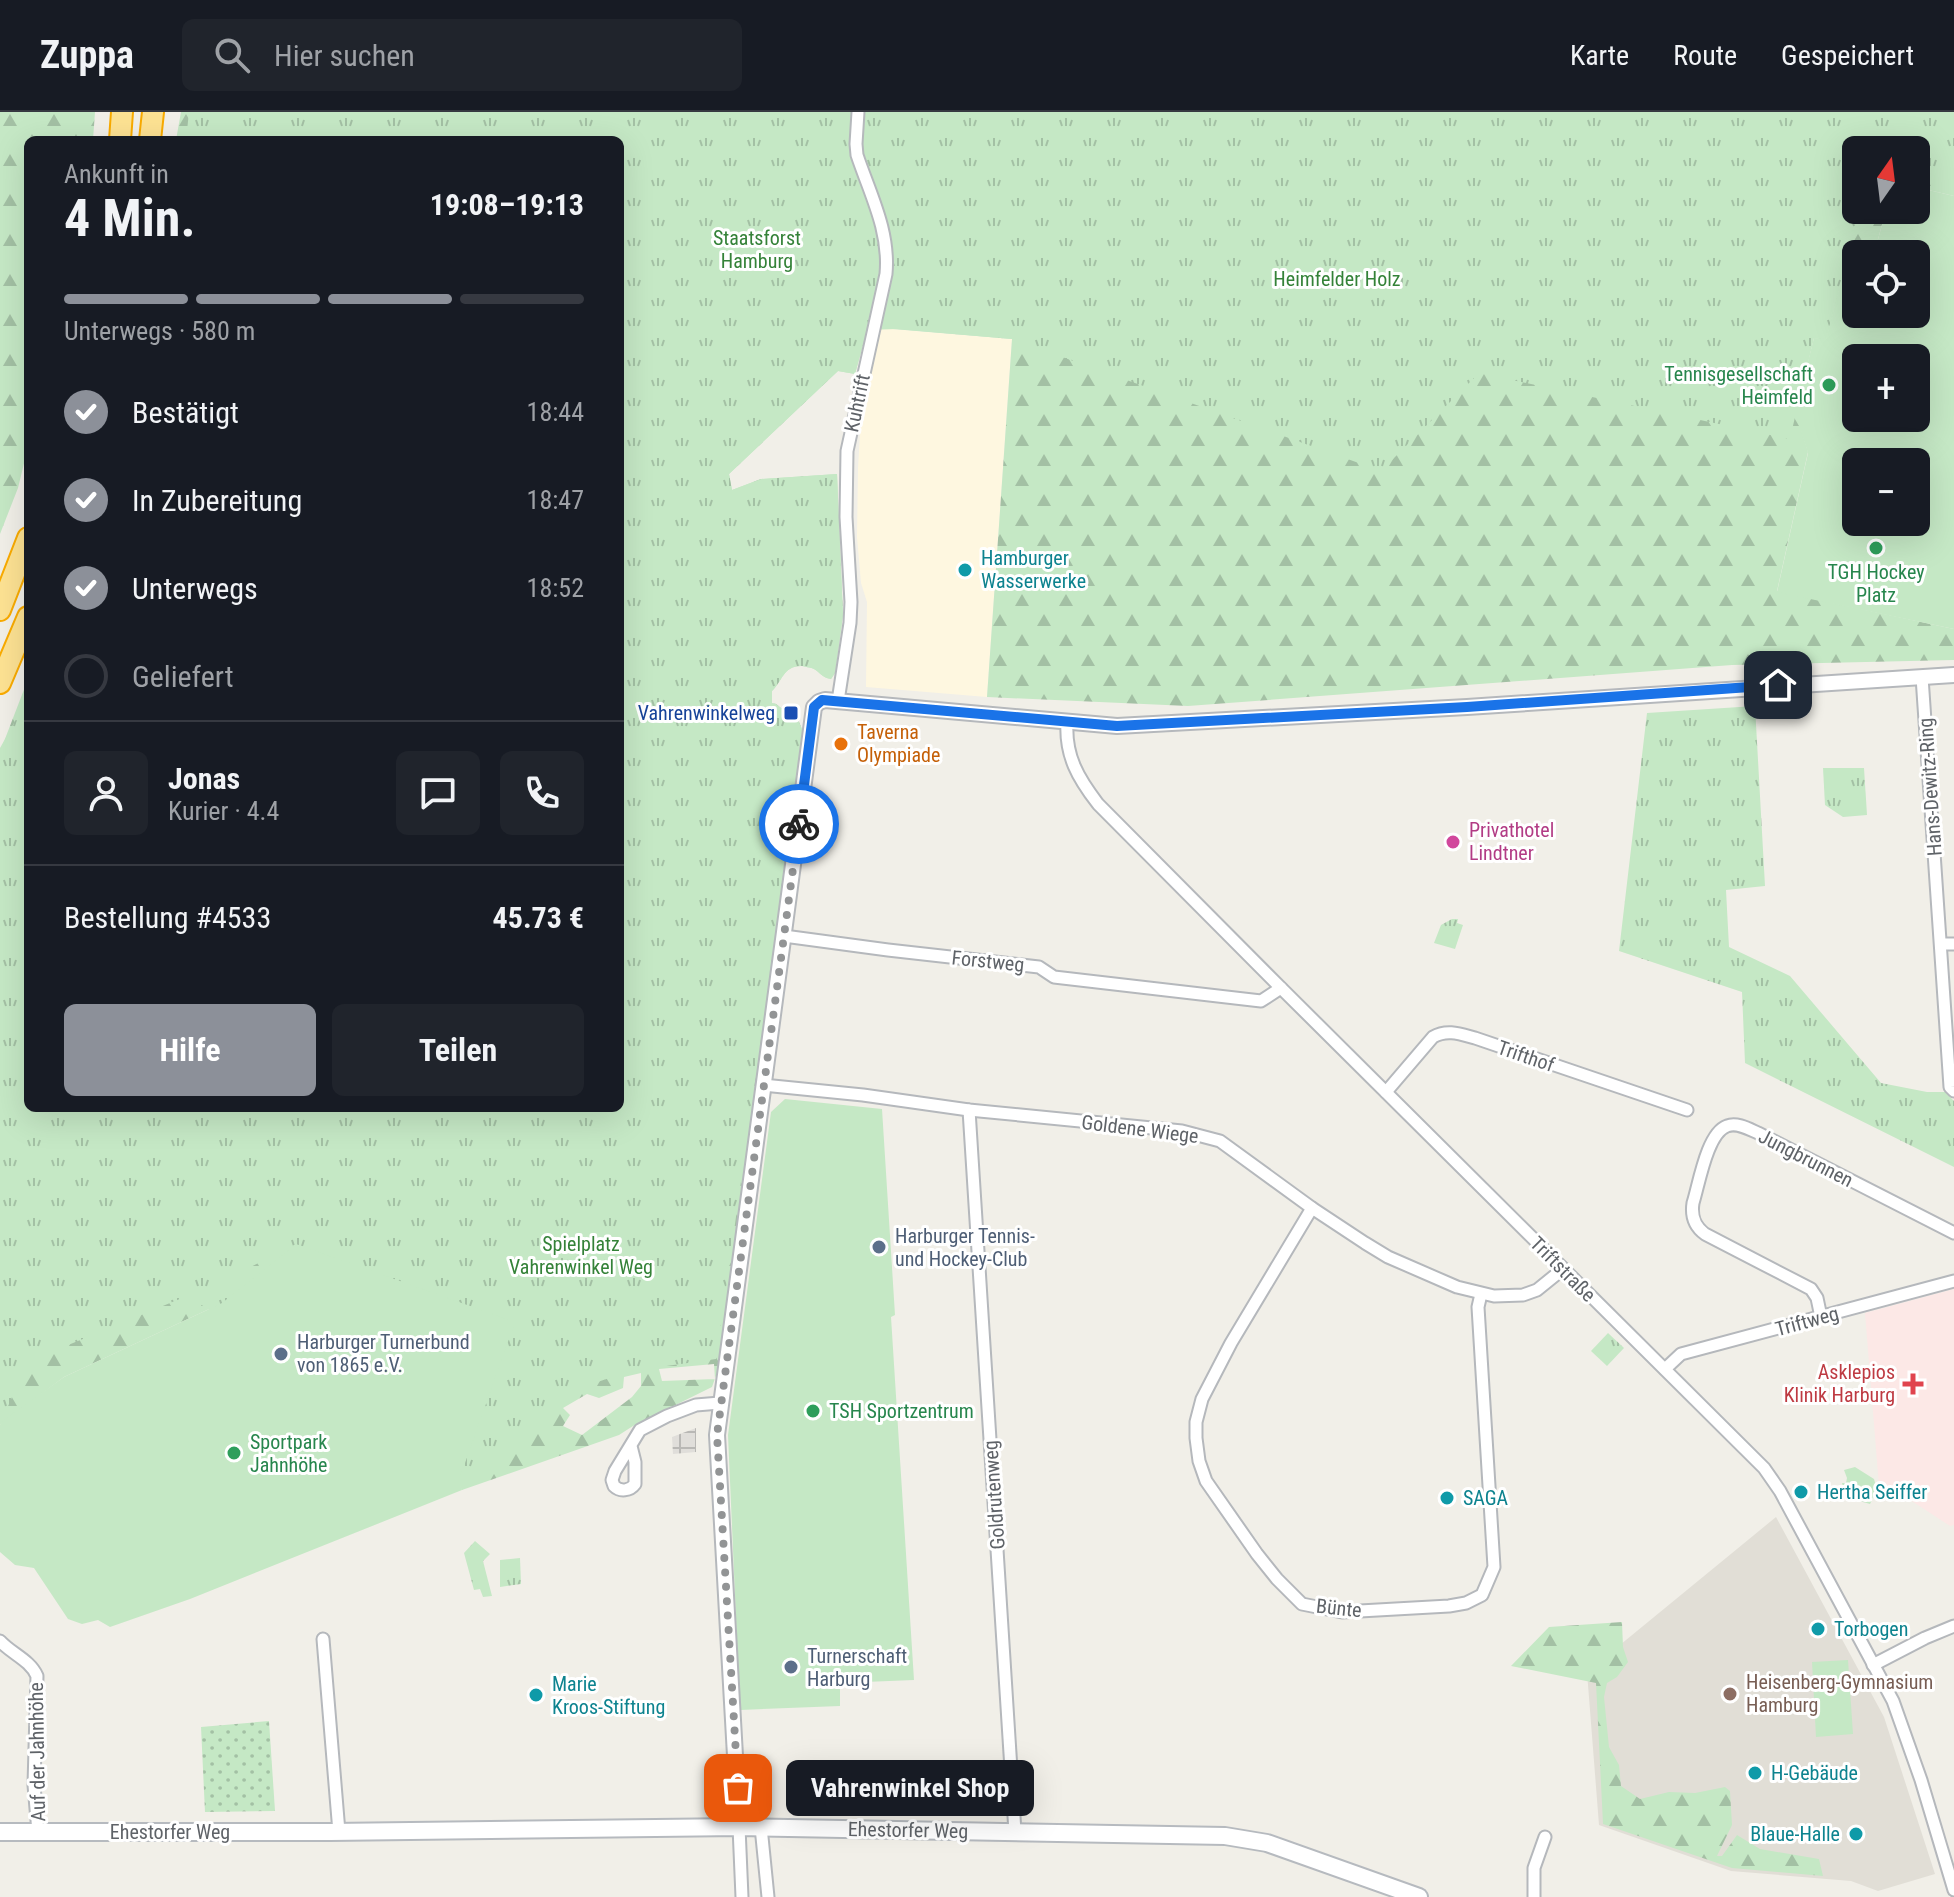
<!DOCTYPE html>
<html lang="de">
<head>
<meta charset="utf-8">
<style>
  body { margin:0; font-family:"Roboto Condensed",sans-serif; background:#20242c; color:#f1f3f6; height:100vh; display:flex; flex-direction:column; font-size:30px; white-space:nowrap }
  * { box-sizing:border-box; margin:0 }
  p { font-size:26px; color:#9ea1a6 }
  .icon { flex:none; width:44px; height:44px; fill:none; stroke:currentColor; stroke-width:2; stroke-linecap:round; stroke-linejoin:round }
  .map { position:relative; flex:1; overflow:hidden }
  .drawer { position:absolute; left:24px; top:24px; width:600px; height:976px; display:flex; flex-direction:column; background:#171b24; border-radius:12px; box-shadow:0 8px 32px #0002 }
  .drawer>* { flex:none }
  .needle { width:52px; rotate:14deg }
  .controls { position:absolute; left:1842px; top:24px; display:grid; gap:16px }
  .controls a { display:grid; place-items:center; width:88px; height:88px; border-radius:12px; background:#171b24; box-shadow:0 8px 32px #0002; font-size:40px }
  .pin { position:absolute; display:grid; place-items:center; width:68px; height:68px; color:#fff; margin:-34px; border-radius:16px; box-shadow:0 4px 12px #0006 }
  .courier { position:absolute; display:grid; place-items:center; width:80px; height:80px; margin:-40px; border:6px solid #1a73e8; border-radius:50%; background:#fff; color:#222; box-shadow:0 2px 10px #0007 }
  .bubble { position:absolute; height:56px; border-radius:12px; background:#171b24; box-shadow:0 8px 32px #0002; font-size:26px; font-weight:700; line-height:56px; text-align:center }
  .headline em { font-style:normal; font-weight:700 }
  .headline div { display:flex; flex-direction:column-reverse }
  .headline { display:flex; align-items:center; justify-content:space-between; height:136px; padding:0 40px }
  h1 { font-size:52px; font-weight:700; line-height:60px }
  .bar { display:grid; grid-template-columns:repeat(4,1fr); gap:12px 8px; align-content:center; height:96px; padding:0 40px }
  .bar i { height:10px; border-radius:6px; background:#363941 }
  .bar .active { background:#8c9099 }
  .bar p { grid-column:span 4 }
  .line { display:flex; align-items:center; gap:20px; padding:0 40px; border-top:2px solid #363941 }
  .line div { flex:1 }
  .round { display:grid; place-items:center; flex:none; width:84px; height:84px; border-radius:12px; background:#20242c }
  ol { padding:0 40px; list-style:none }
  li { display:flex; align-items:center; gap:24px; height:88px }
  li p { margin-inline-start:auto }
  li .icon { padding:8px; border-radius:50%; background:#8c9099; color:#fff; stroke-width:4 }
  li:last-child { color:#9ea1a6 }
  li i { width:44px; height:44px; border:4px solid #363941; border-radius:50% }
  .cta { display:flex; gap:16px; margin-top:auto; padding:16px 40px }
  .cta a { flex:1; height:92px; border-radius:12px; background:#8c9099; color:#fff; font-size:32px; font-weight:700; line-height:92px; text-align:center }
  .cta a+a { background:#20242c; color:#f1f3f6 }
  header { display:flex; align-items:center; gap:48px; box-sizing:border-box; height:112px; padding:0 40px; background:#171b24; border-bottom:2px solid #363941 }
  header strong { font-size:38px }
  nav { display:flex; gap:44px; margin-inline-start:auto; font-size:28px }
  .search { width:560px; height:72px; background:#20242c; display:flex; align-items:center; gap:20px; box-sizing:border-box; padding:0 28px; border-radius:12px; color:#9ea1a6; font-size:30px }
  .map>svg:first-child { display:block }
</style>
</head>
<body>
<header>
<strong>Zuppa</strong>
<div class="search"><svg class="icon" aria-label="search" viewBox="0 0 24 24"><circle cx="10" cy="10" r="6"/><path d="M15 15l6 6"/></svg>Hier suchen</div>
<nav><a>Karte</a><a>Route</a><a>Gespeichert</a></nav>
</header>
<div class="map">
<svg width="1954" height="1785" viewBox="0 0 1954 1785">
  <defs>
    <pattern id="industrial-grid" width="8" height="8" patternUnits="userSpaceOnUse" patternTransform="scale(2)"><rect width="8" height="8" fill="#e0deda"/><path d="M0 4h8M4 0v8" fill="none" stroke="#b9b8b5"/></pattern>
    <pattern id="grass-dots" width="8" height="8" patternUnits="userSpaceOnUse" patternTransform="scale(2)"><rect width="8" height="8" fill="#c5e8c5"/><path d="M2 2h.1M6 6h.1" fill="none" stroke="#a3c0a4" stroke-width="1.8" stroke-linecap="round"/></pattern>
    <pattern id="forest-firs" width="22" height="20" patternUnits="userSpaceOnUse" patternTransform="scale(2)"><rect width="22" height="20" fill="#c5e8c5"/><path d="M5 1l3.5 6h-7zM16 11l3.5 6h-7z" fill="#a3c0a4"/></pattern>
    <pattern id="park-tufts" width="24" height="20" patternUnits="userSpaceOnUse" patternTransform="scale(2)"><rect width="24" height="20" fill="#c5e8c5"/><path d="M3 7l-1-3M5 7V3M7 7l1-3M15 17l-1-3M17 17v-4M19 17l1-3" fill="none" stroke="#a3c0a4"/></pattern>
  </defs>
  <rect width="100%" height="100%" fill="#f1efe8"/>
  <path fill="#fef7e0" d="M 881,216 L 1012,227 L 987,585 L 866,575 L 867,490 L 861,471 L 857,425 L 858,356 L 861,305 Z"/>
  <path fill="url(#industrial-grid)" d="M 696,1316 L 696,1340 L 673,1342 L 672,1325 Z"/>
  <path fill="#e1ded6" d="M 1776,1405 L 1884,1605 L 1935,1762 L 1878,1779 L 1851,1769 L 1731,1759 L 1599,1713 L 1587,1560 Z"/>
  <path fill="#fce8e6" d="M 1954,1177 L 1954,1413 L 1950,1414 L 1898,1380 L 1879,1374 L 1865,1201 Z"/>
  <path fill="url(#grass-dots)" d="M 269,1609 L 275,1699 L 205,1700 L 201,1615 Z"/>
  <g fill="url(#forest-firs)" fill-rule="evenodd">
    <path d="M 0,0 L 95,0 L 93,28 L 28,28 L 28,335 L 18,376 L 0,422 Z"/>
    <path d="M 181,0 L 1954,0 L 1954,84 L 1916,75 L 1916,38 L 1856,38 L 1856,98 L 1886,98 L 1874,142 L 1856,142 L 1856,148 L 1847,147 L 1826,228 L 1814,226 L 1796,301 L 1808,340 L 1777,479 L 1954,517 L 1954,548 L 1732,553 L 1188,594 L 987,585 L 1012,227 L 881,216 L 867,218 L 855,262 L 838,259 L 729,362 L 732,378 L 761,367 L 837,362 L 843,503 L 835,561 L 831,567 C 821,565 821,561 814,557 C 812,556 803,554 801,554 C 783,554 782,570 772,579 L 772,591 L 776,592 L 799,610 L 804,622 L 719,1255 L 712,1275 L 633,1314 L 619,1323 L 462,1378 L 458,1368 L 222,1191 L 64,1265 L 0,1313 L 0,640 L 28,567 L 28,996 L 620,996 L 620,28 L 176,28 ZM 714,1252 L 715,1267 L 662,1269 L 659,1257 ZM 641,1261 L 641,1274 L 632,1285 L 582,1323 L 563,1314 L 570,1303 L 563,1296 L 587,1282 L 599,1286 L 623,1276 L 624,1265 Z"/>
    <path d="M 1622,1510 L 1623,1535 L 1628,1550 L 1617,1565 L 1607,1571 L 1604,1585 L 1609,1635 L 1619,1653 L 1621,1674 L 1640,1687 L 1669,1680 L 1695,1681 L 1725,1675 L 1730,1679 L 1732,1713 L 1717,1744 L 1722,1744 L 1737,1723 L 1760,1737 L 1819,1747 L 1823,1764 L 1732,1756 L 1603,1712 L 1596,1571 L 1511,1554 L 1549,1515 Z"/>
  </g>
  <g fill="url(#park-tufts)">
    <path d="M 189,0 L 1954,0 L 1954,54 L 1952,62 L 1916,53 L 1916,38 L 1856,38 L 1856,98 L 1860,98 L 1826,228 L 1813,226 L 1790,327 L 1479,261 L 1381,359 L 1012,227 L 897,217 L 867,218 L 855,262 L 838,259 L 729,362 L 732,378 L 761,367 L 837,362 L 843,503 L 835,561 L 831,567 C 821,565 821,561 814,557 C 812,556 803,554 801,554 C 783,554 782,570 772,579 L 772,591 L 776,592 L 799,610 L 804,622 L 716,1247 L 631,1259 L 576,1277 L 550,1294 L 462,1378 L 458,1368 L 296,1132 L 235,1163 L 242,1194 L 229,1210 L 187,1184 L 27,1250 L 0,1313 L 0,636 L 28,586 L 28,996 L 620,996 L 620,28 L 186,28 Z"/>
    <path d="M 1755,594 L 1765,774 L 1726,778 L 1729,835 L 1790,864 L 1881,971 L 1927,980 L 1945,980 L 1954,989 L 1954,1055 L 1745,951 L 1742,880 L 1619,839 L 1647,601 Z"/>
    <path d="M 1823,656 L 1864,656 L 1867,703 L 1843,705 L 1825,693 Z"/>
    <path d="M 1452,807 L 1458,807 L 1457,811 L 1463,813 L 1455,837 L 1434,831 L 1441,813 Z"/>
    <path d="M 1608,1221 L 1624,1236 L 1607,1254 L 1591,1239 Z"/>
    <path d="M 1855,1355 L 1874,1367 L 1877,1378 L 1870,1392 L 1846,1385 L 1842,1371 L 1846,1371 L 1847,1366 L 1844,1358 Z"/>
    <path d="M 475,1429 L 490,1442 L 483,1449 L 492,1484 L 483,1485 L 480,1477 L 474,1478 L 464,1441 Z"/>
    <path d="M 520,1446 L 521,1472 L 500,1475 L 500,1448 Z"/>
  </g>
  <g fill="#c5e8c5" fill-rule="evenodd">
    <path d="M 1916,75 L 1954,84 L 1954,517 L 1777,480 L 1808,341 L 1795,301 L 1814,226 L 1826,227 L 1847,146 L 1856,148 L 1856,202 L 1916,202 L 1916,142 L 1874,142 L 1886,98 L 1916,98 ZM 1856,246 L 1916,246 L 1916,306 L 1856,306 ZM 1856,350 L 1916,350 L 1916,410 L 1856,410 Z"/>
    <path d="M 785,987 L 882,997 L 895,1203 L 891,1205 L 914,1568 L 840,1571 L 840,1594 L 740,1598 L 728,1323 L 771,1000 Z"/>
    <path d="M 296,1132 L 515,1210 L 459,1368 L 462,1378 L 190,1487 L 110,1515 L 98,1508 L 82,1512 L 68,1507 L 34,1456 L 15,1453 L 0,1440 L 0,1313 L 4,1308 L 64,1265 L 222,1191 Z"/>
    <path d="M 1848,1548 L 1853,1622 L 1816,1625 L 1812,1550 Z"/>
  </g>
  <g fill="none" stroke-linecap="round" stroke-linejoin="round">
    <g stroke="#b5b8bc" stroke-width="15">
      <g id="minor">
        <path d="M 1922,565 L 1950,975 L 1954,979"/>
        <path d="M 838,589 L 850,511 L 851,490 L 846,405 L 847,339 L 886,162 C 890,119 870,82 857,43 L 856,32 L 858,0"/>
        <path d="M 1067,610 C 1065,644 1078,666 1098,692 L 1281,876 L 1764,1356 L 1780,1379 L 1893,1589 L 1921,1668 L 1954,1778"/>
        <path d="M 784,824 L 888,838 L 1039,855 L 1054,865 L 1261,889 L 1281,876"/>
        <path d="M 1941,832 L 1954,832"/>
        <path d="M 763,973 L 863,983 L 969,998 L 1182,1019 L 1220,1029 L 1312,1096 L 1365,1131 L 1388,1145 L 1457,1175 L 1494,1184 L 1523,1183 L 1537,1178 L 1563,1157"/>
        <path d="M 1386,980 L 1433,925 C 1447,917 1460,922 1475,926 L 1687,998"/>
        <path d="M 969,998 L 1015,1720"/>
        <path d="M 1312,1096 L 1231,1231 L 1202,1287 L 1196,1310 L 1196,1326 L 1199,1349 L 1206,1369 L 1257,1442 L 1277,1467 L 1302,1492 L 1342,1500 L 1449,1494 L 1466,1491 L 1482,1483 L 1494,1455 L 1478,1195 L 1481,1182"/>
        <path d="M 1821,1205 L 1817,1186 L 1811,1177 L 1705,1122 C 1694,1114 1691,1104 1693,1091 C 1699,1072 1707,1021 1727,1014 C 1737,1010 1749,1017 1758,1021 L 1954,1121"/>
        <path d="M 1665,1257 L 1681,1242 L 1954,1169"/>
        <path d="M 631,1334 L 635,1350 L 635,1372 C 630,1379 620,1380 614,1374 L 612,1368 L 615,1359 L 640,1318 L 667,1304 L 696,1293 L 720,1291"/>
        <path d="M 323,1527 L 339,1720"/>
        <path d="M 0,1529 C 12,1542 30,1548 37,1564 L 34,1673 L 38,1720"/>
        <path d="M 1873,1553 L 1925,1526 L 1954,1514"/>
        <path d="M 739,1715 L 742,1785"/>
        <path d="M 761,1715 L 768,1785"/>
        <path d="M 1534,1785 L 1534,1756 L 1545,1725"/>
      </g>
    </g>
    <g stroke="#b5b8bc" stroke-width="18">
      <path id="tertiary" d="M 739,1715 L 717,1323 L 814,595 L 819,590 L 825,588 L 1117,614 L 1467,595 L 1954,563"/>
    </g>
    <g stroke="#b6babf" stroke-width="20">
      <path id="secondary" d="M 0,1720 L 331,1720 L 739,1715 L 1225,1724 L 1267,1731 L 1419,1785"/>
    </g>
    <g stroke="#f9ab00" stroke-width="24">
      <g id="motorway">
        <path d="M 120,28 L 122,0"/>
        <path d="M 150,28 L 153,0"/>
        <path d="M 0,498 L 28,426"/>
        <path d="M 0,571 L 28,505"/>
      </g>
    </g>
    <use href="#minor" stroke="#fff" stroke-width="11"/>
    <use href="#tertiary" stroke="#fff" stroke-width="14"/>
    <use href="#secondary" stroke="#fff" stroke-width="16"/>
    <use href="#motorway" stroke="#fde293" stroke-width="20"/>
  </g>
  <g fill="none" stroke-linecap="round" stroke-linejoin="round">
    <path stroke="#929495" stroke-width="8" stroke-dasharray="0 14.4" d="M 738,1676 L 717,1323 L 799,712"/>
    <path stroke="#1a73e8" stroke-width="10" d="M 799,712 L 814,595 L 822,588 L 1117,614 L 1467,595 L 1778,573"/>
  </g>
  <g fill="#2e9e5b" stroke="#fff" stroke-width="3">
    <circle cx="1829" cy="273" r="8"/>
    <circle cx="1876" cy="436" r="8"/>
    <circle cx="813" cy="1299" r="8"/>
    <circle cx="234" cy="1341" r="8"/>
  </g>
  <g fill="#0f9aa8" stroke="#fff" stroke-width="3">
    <circle cx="965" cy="458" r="8"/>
    <circle cx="1801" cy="1380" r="8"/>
    <circle cx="1447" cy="1386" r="8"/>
    <circle cx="1818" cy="1517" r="8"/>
    <circle cx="536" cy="1583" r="8"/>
    <circle cx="1755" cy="1661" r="8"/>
    <circle cx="1856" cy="1722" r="8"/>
  </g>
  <rect fill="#1a4fb4" stroke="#fff" stroke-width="3" x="783" y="593" width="16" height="16" rx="4"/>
  <circle fill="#e8710a" stroke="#fff" stroke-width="3" cx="841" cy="632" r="8"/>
  <circle fill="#d1479c" stroke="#fff" stroke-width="3" cx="1453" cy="730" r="8"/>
  <g fill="#5c6f8a" stroke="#fff" stroke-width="3">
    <circle cx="879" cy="1135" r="8"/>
    <circle cx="281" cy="1242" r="8"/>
    <circle cx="791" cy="1555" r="8"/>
  </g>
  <path fill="#e0444e" stroke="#fff" stroke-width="3" d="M1909 1260h8v8h8v8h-8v8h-8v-8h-8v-8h8z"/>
  <circle fill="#8d6e63" stroke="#fff" stroke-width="3" cx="1730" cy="1582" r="8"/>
  <g text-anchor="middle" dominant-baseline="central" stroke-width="6" stroke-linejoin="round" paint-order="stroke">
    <g font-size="20" fill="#348238" stroke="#fff">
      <text x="757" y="126">Staatsforst<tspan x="757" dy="23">Hamburg</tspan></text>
      <text x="1337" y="167">Heimfelder Holz</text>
      <text x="581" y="1132">Spielplatz<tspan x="581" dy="23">Vahrenwinkel Weg</tspan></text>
    </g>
    <g font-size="20" fill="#27864d" stroke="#fff" text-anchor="start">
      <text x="1813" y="262" text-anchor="end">Tennisgesellschaft<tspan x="1813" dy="23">Heimfeld</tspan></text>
      <text x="1876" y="460" text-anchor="middle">TGH Hockey<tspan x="1876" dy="23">Platz</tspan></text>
      <text x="829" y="1299">TSH Sportzentrum</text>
      <text x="250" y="1330">Sportpark<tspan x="250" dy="23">Jahnhöhe</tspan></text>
    </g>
    <g font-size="20" fill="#5f6368" stroke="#fff">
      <text transform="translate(857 291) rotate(-78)">Kuhtrift</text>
      <text transform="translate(1930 675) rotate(-94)">Hans-Dewitz-Ring</text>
      <text transform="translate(988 849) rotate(6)">Forstweg</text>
      <text transform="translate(1526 944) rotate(19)">Trifthof</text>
      <text transform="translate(1140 1017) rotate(7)">Goldene Wiege</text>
      <text transform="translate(1806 1046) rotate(27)">Jungbrunnen</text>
      <text transform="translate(1563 1157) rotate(45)">Triftstraße</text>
      <text transform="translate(1807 1209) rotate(-15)">Triftweg</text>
      <text transform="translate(994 1383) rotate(-94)">Goldrutenweg</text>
      <text transform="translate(1339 1496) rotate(6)">Bünte</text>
      <text transform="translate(37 1640) rotate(-91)">Auf der Jahnhöhe</text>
      <text transform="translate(908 1718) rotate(1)">Ehestorfer Weg</text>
      <text x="170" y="1720">Ehestorfer Weg</text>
    </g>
    <g font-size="20" fill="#0d838f" stroke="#fff" text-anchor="start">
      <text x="981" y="446">Hamburger<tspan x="981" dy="23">Wasserwerke</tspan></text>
      <text x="1817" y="1380">Hertha Seiffer</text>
      <text x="1463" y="1386">SAGA</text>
      <text x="1834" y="1517">Torbogen</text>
      <text x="552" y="1572">Marie<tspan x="552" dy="23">Kroos-Stiftung</tspan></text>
      <text x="1771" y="1661">H-Gebäude</text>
      <text x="1840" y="1722" text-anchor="end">Blaue-Halle</text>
    </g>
    <g font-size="20" fill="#164399" stroke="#fff" text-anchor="end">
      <text x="775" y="601">Vahrenwinkelweg</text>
    </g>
    <g font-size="20" fill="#c56008" stroke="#fff" text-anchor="start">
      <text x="857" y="620">Taverna<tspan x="857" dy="23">Olympiade</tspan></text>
    </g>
    <g font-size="20" fill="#b23c85" stroke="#fff" text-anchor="start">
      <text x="1469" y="718">Privathotel<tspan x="1469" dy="23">Lindtner</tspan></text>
    </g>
    <g font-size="20" fill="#4e5e75" stroke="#fff" text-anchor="start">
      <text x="895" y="1124">Harburger Tennis-<tspan x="895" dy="23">und Hockey-Club</tspan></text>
      <text x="297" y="1230">Harburger Turnerbund<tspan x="297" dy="23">von 1865 e.V.</tspan></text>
      <text x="807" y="1544">Turnerschaft<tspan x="807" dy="23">Harburg</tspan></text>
    </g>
    <g font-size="20" fill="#be3a42" stroke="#fff" text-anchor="end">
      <text x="1895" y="1260">Asklepios<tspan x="1895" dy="23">Klinik Harburg</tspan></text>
    </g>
    <g font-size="20" fill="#785e54" stroke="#fff" text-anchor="start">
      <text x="1746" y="1570">Heisenberg-Gymnasium<tspan x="1746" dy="23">Hamburg</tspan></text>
    </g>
  </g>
</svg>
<div class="controls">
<a><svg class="needle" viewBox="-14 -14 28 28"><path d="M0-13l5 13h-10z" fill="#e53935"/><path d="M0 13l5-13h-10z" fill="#9ea1a6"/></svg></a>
<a><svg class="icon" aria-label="locate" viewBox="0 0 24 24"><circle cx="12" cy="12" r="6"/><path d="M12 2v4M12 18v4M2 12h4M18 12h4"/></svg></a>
<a>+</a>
<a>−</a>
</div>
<div class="pin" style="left:738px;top:1676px;background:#ea580c"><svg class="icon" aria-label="bag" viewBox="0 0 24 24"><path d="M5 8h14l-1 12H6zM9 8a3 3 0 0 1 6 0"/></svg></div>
<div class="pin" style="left:1778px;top:573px;background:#1f2937"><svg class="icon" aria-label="home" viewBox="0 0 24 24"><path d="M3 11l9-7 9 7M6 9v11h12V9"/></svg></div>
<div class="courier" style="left:799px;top:712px"><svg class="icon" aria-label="bike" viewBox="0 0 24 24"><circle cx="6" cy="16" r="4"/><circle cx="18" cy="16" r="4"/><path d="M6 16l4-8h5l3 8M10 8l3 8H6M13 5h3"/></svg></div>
<div class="bubble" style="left:786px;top:1648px;width:248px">Vahrenwinkel Shop</div>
<section class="drawer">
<div class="headline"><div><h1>4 Min.</h1><p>Ankunft in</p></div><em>19:08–19:13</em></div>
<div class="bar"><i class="active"></i><i class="active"></i><i class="active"></i><i></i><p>Unterwegs · 580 m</p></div>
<ol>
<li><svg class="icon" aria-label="check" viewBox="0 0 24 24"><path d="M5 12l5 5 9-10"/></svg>Bestätigt<p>18:44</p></li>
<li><svg class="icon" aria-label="check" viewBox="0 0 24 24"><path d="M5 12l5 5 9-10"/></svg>In Zubereitung<p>18:47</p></li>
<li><svg class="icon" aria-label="check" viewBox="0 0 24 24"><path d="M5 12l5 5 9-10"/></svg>Unterwegs<p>18:52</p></li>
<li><i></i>Geliefert</li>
</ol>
<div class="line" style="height:144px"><a class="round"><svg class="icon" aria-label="person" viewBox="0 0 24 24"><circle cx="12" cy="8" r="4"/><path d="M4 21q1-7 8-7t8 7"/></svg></a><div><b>Jonas</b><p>Kurier · 4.4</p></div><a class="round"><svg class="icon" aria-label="chat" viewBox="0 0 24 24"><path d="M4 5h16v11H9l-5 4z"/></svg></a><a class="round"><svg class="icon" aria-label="phone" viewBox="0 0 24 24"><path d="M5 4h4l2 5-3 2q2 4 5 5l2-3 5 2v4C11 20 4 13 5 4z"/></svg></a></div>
<div class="line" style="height:104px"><div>Bestellung #4533</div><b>45.73 €</b></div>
<div class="cta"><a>Hilfe</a><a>Teilen</a></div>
</section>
</div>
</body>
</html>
